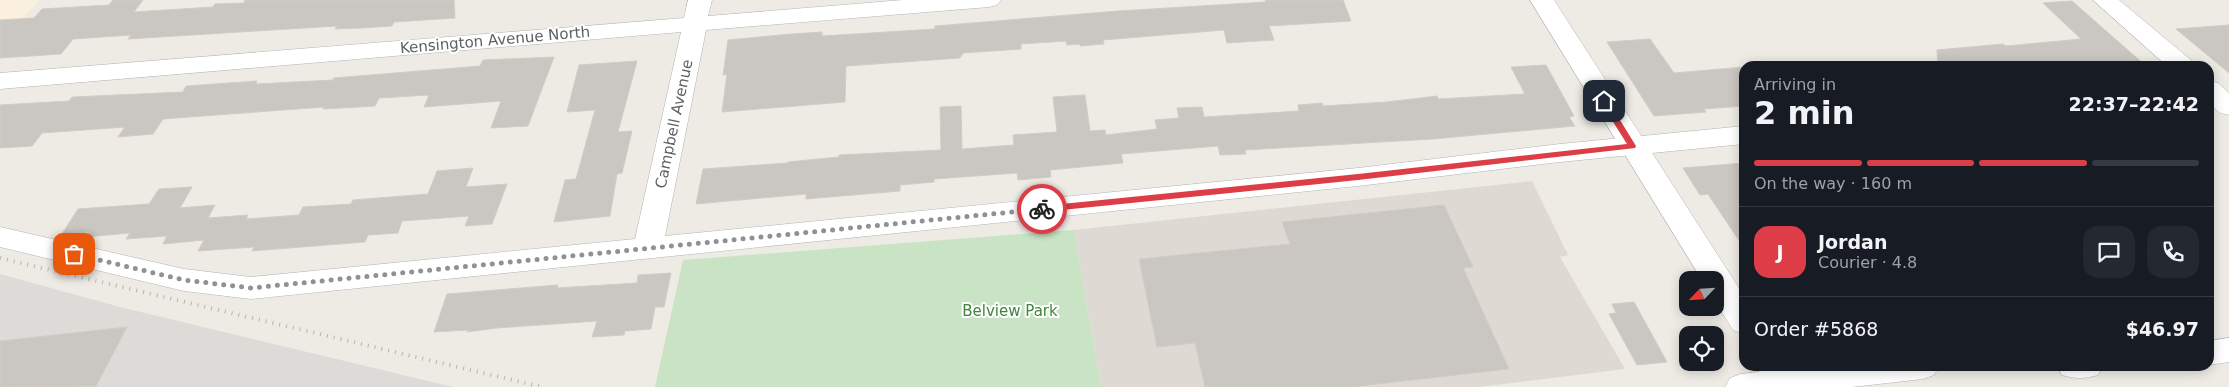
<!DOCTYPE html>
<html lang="en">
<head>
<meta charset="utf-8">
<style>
  body { margin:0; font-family:"DejaVu Sans",sans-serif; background:#242831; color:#f1f3f6; height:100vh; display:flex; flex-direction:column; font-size:19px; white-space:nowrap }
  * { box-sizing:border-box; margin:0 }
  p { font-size:16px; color:#9ea1a6 }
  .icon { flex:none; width:28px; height:28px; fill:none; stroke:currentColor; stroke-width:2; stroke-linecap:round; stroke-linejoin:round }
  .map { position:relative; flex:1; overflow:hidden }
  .drawer { position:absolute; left:1739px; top:61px; width:475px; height:310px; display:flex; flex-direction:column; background:#171b24; border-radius:15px; box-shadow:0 2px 12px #0003 }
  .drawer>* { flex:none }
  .needle { width:32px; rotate:245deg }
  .buttons { position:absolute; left:1679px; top:271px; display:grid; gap:10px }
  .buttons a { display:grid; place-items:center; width:45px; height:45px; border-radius:10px; background:#171b24; box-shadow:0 2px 12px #0003; font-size:25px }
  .pin { position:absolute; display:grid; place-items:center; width:42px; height:42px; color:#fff; margin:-21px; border-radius:10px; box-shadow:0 2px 8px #0006 }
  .courier { position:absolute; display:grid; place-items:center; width:50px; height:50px; margin:-25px; border:4px solid #dc3d46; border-radius:50%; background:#fff; color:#222; box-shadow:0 1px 6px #0007 }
  .headline em { font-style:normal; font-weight:700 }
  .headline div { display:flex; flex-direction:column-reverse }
  .headline { display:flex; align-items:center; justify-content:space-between; height:85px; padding:0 15px }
  h1 { font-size:32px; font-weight:700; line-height:38px }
  .bar { display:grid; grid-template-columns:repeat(4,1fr); gap:8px 5px; align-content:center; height:60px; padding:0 15px }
  .bar i { height:6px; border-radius:4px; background:#363941 }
  .bar .active { background:#dc3d46 }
  .bar p { grid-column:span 4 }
  .line { display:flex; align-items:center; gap:12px; padding:0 15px; border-top:1px solid #363941 }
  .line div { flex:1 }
  .round { display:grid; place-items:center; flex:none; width:52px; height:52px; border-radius:15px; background:#242831 }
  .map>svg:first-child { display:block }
</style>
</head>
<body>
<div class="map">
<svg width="2229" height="387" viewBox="0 0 2229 387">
  <rect width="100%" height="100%" fill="#eeebe5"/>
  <path fill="#fbf0dd" d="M 0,0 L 39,0 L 0,45 Z"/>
  <path fill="#dddad7" d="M 0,274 L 120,307 L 453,387 L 0,387 Z"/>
  <path fill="#dedad3" d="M 1532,181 L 1568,255 L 1560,257 L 1625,369 L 1479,387 L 1101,387 L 1074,230 Z"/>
  <path fill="#c8e4c4" d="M 1074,230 L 1101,387 L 655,387 L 683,260 Z"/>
  <g fill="#cac6c2" stroke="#d2ccc4">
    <path d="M 113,0 L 143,0 L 134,12 L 213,7 L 215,4 L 244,3 L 245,0 L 454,0 L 455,18 L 394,22 L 392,26 L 361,28 L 335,29 L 337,26 L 128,39 L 131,35 L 73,39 L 61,54 L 0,58 L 0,20 L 34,18 L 42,9 L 109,5 Z"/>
    <path d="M 1265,0 L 1343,0 L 1351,21 L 1269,26 L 1274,40 L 1227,43 L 1224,30 L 1103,40 L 1104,44 L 1080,46 L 1080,44 L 1067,45 L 1066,41 L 1021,44 L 1021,49 L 963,53 L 960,58 L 846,66 L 845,102 L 722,112 L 727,74 L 723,75 L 728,40 L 791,34 L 822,32 L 822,36 L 935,29 L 935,26 L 1118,11 L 1266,2 Z"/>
    <path d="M 2072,1 L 2146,66 L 1938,66 L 1937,50 L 2003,44 L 2006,46 L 2081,39 L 2043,3 Z"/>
    <path d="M 2229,25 L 2229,73 L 2176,29 Z"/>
    <path d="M 1650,39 L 1674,73 L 1744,67 L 1744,106 L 1704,109 L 1706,112 L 1654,116 L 1607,42 Z"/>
    <path d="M 554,57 L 528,126 L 491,128 L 501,101 L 424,107 L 429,95 L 379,98 L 375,106 L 323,109 L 324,107 L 163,119 L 153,134 L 118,137 L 125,127 L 42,133 L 32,146 L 0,148 L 0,105 L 69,101 L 72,97 L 183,92 L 186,86 L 257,81 L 256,84 L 333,80 L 334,78 L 480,66 L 483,60 Z"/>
    <path d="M 637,61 L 618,132 L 632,131 L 622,173 L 617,174 L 610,216 L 554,222 L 565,180 L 576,179 L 595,110 L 567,112 L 579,65 Z"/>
    <path d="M 1546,65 L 1574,116 L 1569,117 L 1575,126 L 1433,139 L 1245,150 L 1246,154 L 1220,155 L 1218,146 L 1121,154 L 1123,163 L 1050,170 L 1051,177 L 1018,180 L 1017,173 L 934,179 L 934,182 L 900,185 L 900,191 L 806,199 L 806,194 L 696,204 L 703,169 L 788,163 L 788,162 L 839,157 L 839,155 L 941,150 L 940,107 L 961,106 L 962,149 L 1014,145 L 1013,135 L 1057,132 L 1053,97 L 1085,95 L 1090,131 L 1105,130 L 1106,135 L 1157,129 L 1155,120 L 1179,118 L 1177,108 L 1202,107 L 1204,117 L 1299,111 L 1298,105 L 1322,103 L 1323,106 L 1387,102 L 1437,96 L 1438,99 L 1525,94 L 1511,67 Z"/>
    <path d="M 1744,163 L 1744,248 L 1708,194 L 1700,195 L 1683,168 Z"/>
    <path d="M 473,168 L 466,187 L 507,184 L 492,224 L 465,226 L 469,216 L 402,221 L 398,233 L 368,235 L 365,242 L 252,251 L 254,247 L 198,251 L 204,240 L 163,244 L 167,236 L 126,239 L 130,233 L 86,237 L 89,232 L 62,234 L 78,209 L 149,204 L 159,189 L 192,187 L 180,208 L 215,205 L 208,218 L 248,215 L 246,219 L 299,215 L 303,207 L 351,204 L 353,200 L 428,194 L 437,171 Z"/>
    <path d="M 1444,205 L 1473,267 L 1463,268 L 1509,369 L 1351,387 L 1205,387 L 1195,343 L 1157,347 L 1139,259 L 1290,244 L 1282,222 Z"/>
    <path d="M 671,273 L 664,307 L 655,307 L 651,329 L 625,331 L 624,335 L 592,337 L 597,321 L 497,328 L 467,332 L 468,330 L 434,332 L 447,294 L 558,285 L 557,288 L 637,283 L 638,275 Z"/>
    <path d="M 1634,302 L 1667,362 L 1637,365 L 1609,314 L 1616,313 L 1612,304 Z"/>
    <path d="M 127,327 L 96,386 L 0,387 L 0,341 Z"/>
  </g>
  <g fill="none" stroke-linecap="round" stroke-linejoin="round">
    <g stroke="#b0b3b6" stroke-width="1">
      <g id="street">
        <path d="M 688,0 L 712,0 L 708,16 L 903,0 L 1001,0 L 997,5 L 989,7 L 706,30 L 665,236 L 1358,168 L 1560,144 L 1744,126 L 1744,144 L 1560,162 L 1358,186 L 251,299 L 184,291 L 0,247 L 0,227 L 184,269 L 251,277 L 635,239 L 681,32 L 0,89 L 0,73 L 684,18 Z"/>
        <path d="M 2093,0 L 2119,0 L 2191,60 L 2194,66 L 2167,66 Z"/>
        <path d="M 2209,81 L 2218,83 L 2229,93 L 2229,115 L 2220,113 L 2209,103 Z"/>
        <path d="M 2229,338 L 2229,362 L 2209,365 L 2209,341 Z"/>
        <path d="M 1809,366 L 1939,366 L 1934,375 L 1923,379 L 1852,387 L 1725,387 L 1730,378 L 1741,374 Z"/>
        <path d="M 2057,366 L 2103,366 L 2098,375 C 2085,379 2075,379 2062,375 Z"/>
      </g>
    </g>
    <g stroke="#b2b5b9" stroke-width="1">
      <g id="secondary">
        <path d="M 1530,0 L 1554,0 L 1744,296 L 1744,334 L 1733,330 L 1715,301 L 1715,280 L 1702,280 Z"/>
        <path d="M 1756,366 L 1789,366 L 1801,387 L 1768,387 Z"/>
      </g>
    </g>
    <use href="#street" fill="#fff" fill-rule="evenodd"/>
    <use href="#secondary" fill="#fff" fill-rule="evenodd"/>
    <path stroke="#b3b4b4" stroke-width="4" stroke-dasharray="1 6" stroke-linecap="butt" d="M 0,258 L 542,387"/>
  </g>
  <path fill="#dc3d46" d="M 1602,99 L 1607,99 L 1636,146 L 1635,148 L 1358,180 L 1042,212 L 1038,209 L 1042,206 L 1358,174 L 1627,144 L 1600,101 Z"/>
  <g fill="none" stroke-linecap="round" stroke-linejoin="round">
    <path stroke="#909191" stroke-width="5" stroke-dasharray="0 9" d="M 74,254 L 184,280 L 251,288 L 1042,209"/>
  </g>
  <g text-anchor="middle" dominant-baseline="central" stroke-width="4" stroke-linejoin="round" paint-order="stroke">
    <g font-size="15" fill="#5d6164" stroke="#fff">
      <text transform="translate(495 40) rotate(-5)">Kensington Avenue North</text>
      <text transform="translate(674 124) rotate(-78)">Campbell Avenue</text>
    </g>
    <g font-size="15" fill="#42843c" stroke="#fff">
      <text x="1010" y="311">Belview Park</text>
    </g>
  </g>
</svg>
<div class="buttons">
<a><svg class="needle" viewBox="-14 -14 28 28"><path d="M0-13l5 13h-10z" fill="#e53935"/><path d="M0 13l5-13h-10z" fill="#9ea1a6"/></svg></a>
<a><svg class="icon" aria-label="locate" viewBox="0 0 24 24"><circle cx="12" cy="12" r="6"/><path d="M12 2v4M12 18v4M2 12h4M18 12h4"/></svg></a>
</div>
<div class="pin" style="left:74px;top:254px;background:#ea580c"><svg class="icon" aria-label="bag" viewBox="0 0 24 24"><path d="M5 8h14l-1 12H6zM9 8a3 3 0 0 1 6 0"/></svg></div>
<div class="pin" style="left:1604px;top:101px;background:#1f2937"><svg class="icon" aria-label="home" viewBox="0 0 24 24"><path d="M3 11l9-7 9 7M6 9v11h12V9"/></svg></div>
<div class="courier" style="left:1042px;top:209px"><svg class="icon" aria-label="bike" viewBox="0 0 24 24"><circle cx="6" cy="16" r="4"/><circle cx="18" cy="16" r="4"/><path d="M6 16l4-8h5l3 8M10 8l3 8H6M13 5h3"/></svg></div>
<section class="drawer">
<div class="headline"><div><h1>2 min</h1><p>Arriving in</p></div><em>22:37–22:42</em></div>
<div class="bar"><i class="active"></i><i class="active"></i><i class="active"></i><i></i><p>On the way · 160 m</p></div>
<div class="line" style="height:90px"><b class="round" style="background:#dc3d46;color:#fff">J</b><div><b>Jordan</b><p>Courier · 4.8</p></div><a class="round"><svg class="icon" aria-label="chat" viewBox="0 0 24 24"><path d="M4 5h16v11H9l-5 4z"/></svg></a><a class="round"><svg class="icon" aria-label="phone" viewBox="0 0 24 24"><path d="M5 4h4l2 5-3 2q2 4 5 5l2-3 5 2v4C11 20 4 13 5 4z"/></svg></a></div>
<div class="line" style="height:65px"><div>Order #5868</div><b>$46.97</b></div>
</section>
</div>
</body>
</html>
